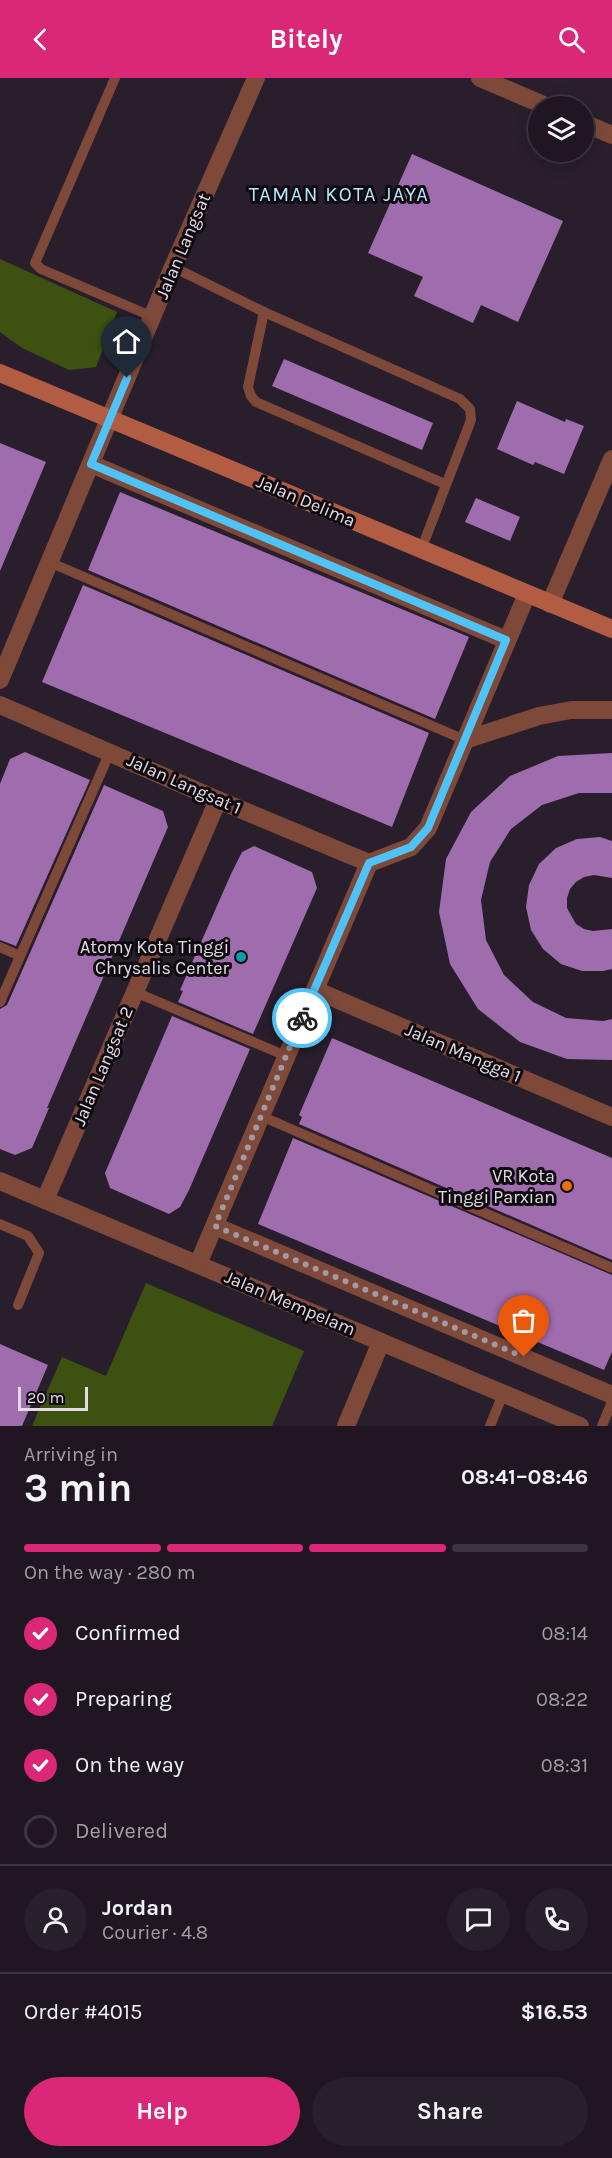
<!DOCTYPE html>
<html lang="en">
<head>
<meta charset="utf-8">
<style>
  body { margin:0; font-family:Karla,sans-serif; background:#271f2a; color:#f1f3f6; height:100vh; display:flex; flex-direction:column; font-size:22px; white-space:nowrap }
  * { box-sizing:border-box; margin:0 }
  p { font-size:20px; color:#a19fa5 }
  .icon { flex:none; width:33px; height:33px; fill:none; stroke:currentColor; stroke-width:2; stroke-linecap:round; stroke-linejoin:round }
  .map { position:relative; height:1348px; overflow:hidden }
  .sheet { display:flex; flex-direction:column; background:#1f1621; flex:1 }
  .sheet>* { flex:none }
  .tools { position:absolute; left:528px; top:18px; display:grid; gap:12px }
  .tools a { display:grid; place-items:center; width:66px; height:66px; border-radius:50%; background:#1f1621; box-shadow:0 3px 15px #0003,0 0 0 2px #3c353f; font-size:30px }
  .scale { position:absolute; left:18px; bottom:15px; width:70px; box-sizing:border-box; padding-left:6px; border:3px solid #e3dbe5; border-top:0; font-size:16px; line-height:21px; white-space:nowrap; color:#e3dbe5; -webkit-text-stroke:4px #0f0a10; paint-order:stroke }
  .pin { position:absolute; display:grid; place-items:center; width:51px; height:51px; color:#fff; margin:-62px -26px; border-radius:50% 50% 50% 0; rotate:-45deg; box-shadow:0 0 6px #0007 }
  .pin .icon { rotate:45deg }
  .courier { position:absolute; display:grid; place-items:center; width:60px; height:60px; margin:-30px; border:4px solid #4fc3f7; border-radius:50%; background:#fff; color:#222; box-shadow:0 2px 8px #0007 }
  .summary em { font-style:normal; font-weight:700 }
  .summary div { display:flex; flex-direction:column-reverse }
  .summary { display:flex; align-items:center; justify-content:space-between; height:102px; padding:0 24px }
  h1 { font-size:39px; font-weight:700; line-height:45px }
  .bar { display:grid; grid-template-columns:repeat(4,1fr); gap:9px 6px; align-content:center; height:72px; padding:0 24px }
  .bar i { height:8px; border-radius:4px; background:#3c353f }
  .bar .on { background:#db2777 }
  .bar p { grid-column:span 4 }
  .line { display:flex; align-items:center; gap:15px; padding:0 24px; border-top:2px solid #3c353f }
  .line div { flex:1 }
  .round { display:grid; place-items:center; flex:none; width:63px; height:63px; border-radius:32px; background:#271f2a }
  ol { padding:0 24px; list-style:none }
  li { display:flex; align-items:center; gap:18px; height:66px }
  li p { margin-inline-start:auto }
  li .icon { padding:6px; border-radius:50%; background:#db2777; color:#fff; stroke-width:4 }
  li:last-child { color:#a19fa5 }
  li i { width:33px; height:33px; border:3px solid #3c353f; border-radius:50% }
  .button { display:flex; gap:12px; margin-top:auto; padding:12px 24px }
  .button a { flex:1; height:69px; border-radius:36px; background:#db2777; color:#fff; font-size:24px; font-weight:700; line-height:69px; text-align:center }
  .button a+a { background:#271f2a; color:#f1f3f6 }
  header { display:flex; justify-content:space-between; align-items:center; height:78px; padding:0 24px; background:#db2777; color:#fff; font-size:27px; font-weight:700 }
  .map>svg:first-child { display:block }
</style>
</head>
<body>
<header><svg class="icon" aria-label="back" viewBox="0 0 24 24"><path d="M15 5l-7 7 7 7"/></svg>Bitely<svg class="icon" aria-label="search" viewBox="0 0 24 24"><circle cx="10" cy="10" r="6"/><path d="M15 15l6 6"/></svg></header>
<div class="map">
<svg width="612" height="1348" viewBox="0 0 612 1348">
  <rect width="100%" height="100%" fill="#291e2c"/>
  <g fill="#3d5211">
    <path d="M 0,181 L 117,234 L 96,289 L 69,292 L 22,270 L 0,254 Z"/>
    <path d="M 146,1205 L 304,1273 L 272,1348 L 32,1348 L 62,1279 L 106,1298 Z"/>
  </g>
  <g fill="#9f6cad">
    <path d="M 412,76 L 563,143 L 518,244 L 481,227 L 473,245 L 414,218 L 423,199 L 368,175 Z"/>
    <path d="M 284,281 L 433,345 L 422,372 L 272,308 Z"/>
    <path d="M 517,323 L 565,344 L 566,341 L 584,348 L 564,396 L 535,384 L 533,387 L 497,371 Z"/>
    <path d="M 0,365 L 46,384 L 0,493 Z"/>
    <path d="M 120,414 L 469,559 L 435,641 L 88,492 Z"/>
    <path d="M 476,420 L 520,439 L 510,463 L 465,444 Z"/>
    <path d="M 83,507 L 429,655 L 392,749 L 42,604 Z"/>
    <path d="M 25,674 L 90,702 L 16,868 L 0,862 L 0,706 L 10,681 Z"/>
    <path d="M 612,675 L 612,715 L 579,715 L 542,727 L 511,751 L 490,784 L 481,822 L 486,862 L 504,897 L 533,924 L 566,940 L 603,943 L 612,941 L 612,982 L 567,981 L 520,964 L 478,931 L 450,886 L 439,834 L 446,781 L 471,734 L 510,698 L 558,678 Z"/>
    <path d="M 104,707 L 163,733 L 168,749 L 47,1030 L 49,1030 L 32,1070 L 15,1077 L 0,1071 L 0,931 L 7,927 Z"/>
    <path d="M 600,759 L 612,763 L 612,800 L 594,797 L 584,799 L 576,804 L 570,811 L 567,820 L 567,830 L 576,846 L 584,851 L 593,853 L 612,851 L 612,891 L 603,893 L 582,893 L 561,886 L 543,871 L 531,852 L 526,829 L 529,807 L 539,786 L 556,770 L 577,761 Z"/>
    <path d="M 254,768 L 312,794 L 317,810 L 253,956 L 178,924 L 183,913 L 180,912 L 231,796 L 242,774 Z"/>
    <path d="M 172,938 L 250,971 L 189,1112 L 180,1129 L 169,1136 L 110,1110 L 105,1095 Z"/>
    <path d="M 332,960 L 612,1080 L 612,1182 L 299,1046 L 302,1039 L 299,1037 Z"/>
    <path d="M 293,1060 L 612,1197 L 612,1274 L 604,1292 L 258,1146 Z"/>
    <path d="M 0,1266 L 48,1287 L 22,1348 L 0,1348 Z"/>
  </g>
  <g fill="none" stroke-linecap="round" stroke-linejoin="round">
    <g stroke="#7e4939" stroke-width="10">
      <path d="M 115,0 L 35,185 L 41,191 L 153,239"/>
      <path d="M 173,189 L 264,234 L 460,321 L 470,331 L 471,342 L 421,472"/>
      <path d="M 264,234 L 248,309 L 251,318 L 256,324 L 445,406"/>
      <path d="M 49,484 L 465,662"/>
      <path d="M 0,869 L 20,878"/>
      <path d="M 135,914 L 286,978"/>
      <path d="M 0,924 L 110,674"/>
      <path d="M 261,1038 L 612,1190"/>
      <path d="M 0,1146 L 28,1158 L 39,1175 L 18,1227"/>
      <path d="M 490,1348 L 503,1316"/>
      <path d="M 602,1348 L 612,1324"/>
    </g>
    <g stroke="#7e4939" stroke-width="18">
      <path d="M 480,0 L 546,28"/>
      <path d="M 584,45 L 612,57"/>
      <path d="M 91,386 L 506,562"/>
      <path d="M 550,526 L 612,381"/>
      <path d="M 0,602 L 173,189 L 256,0"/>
      <path d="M 0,627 L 218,722 L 369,785"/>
      <path d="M 465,662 L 539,638 L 571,632 L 612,632"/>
      <path d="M 315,912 L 612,1039"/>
      <path d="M 0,1103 L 580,1348"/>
      <path d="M 45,1122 L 218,722"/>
      <path d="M 215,1148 L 612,1317"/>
      <path d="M 198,1186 L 369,785 L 411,769 L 428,750 L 527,516"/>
      <path d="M 346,1348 L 381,1264"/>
    </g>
    <path stroke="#b15c43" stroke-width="18" d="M 0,295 L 612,551"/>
  </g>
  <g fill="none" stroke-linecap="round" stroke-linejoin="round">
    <path stroke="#a299a4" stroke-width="6" stroke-dasharray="0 10.8" d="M 302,940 L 215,1148 L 524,1279"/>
    <path stroke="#4fc3f7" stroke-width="8" d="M 127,300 L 91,386 L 506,562 L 428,750 L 411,769 L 369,785 L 302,940"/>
  </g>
  <circle fill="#0f9aa8" stroke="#0f0a10" stroke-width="2" cx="241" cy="879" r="6"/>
  <circle fill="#e8710a" stroke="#0f0a10" stroke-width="2" cx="567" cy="1108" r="6"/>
  <g text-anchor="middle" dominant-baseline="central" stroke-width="6" stroke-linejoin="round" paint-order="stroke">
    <g font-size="18" fill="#e3dbe5" stroke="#0f0a10">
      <text transform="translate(183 168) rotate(-67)">Jalan Langsat</text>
      <text transform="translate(306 423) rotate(23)">Jalan Delima</text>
      <text transform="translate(184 706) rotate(24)">Jalan Langsat 1</text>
      <text transform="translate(463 975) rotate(23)">Jalan Mangga 1</text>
      <text transform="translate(103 988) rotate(-67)">Jalan Langsat 2</text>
      <text transform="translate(290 1225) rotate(23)">Jalan Mempelam</text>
    </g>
    <g font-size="18" fill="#e3dbe5" stroke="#0f0a10" text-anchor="end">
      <text x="229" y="869">Atomy Kota Tinggi<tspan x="229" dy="21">Chrysalis Center</tspan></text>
      <text x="555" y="1098">VR Kota<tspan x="555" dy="21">Tinggi Parxian</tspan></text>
    </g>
    <g font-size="20" letter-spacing="1.5" fill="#b6e9ff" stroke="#0f0a10">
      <text x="339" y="116">TAMAN KOTA JAYA</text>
    </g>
  </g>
</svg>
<div class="tools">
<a><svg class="icon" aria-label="layers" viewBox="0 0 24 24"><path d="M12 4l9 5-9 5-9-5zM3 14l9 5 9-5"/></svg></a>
</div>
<div class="scale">20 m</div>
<div class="pin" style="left:524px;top:1279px;background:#ea580c"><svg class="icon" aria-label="bag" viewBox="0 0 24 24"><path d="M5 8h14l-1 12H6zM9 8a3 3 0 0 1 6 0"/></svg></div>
<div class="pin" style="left:127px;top:300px;background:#1f2937"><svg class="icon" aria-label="home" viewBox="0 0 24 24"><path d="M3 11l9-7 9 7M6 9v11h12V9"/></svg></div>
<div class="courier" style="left:302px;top:940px"><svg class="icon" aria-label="bike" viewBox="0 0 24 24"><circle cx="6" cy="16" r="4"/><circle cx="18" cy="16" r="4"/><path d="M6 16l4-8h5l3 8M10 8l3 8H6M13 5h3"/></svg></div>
</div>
<section class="sheet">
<div class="summary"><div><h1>3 min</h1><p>Arriving in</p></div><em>08:41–08:46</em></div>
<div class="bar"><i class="on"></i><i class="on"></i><i class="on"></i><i></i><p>On the way · 280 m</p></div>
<ol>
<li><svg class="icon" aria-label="check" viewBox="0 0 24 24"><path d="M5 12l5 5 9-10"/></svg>Confirmed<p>08:14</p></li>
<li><svg class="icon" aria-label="check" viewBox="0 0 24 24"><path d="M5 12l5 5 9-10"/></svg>Preparing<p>08:22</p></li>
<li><svg class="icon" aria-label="check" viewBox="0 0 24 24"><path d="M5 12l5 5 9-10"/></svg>On the way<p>08:31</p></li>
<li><i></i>Delivered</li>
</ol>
<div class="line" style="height:108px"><a class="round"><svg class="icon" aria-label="person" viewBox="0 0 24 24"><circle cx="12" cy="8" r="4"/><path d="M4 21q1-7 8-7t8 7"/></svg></a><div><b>Jordan</b><p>Courier · 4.8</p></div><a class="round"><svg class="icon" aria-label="chat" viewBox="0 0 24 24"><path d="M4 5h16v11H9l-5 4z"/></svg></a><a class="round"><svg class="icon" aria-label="phone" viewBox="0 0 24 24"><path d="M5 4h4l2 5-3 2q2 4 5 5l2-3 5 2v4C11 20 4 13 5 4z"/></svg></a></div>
<div class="line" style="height:78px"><div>Order #4015</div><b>$16.53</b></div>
<div class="button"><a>Help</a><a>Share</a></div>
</section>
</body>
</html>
